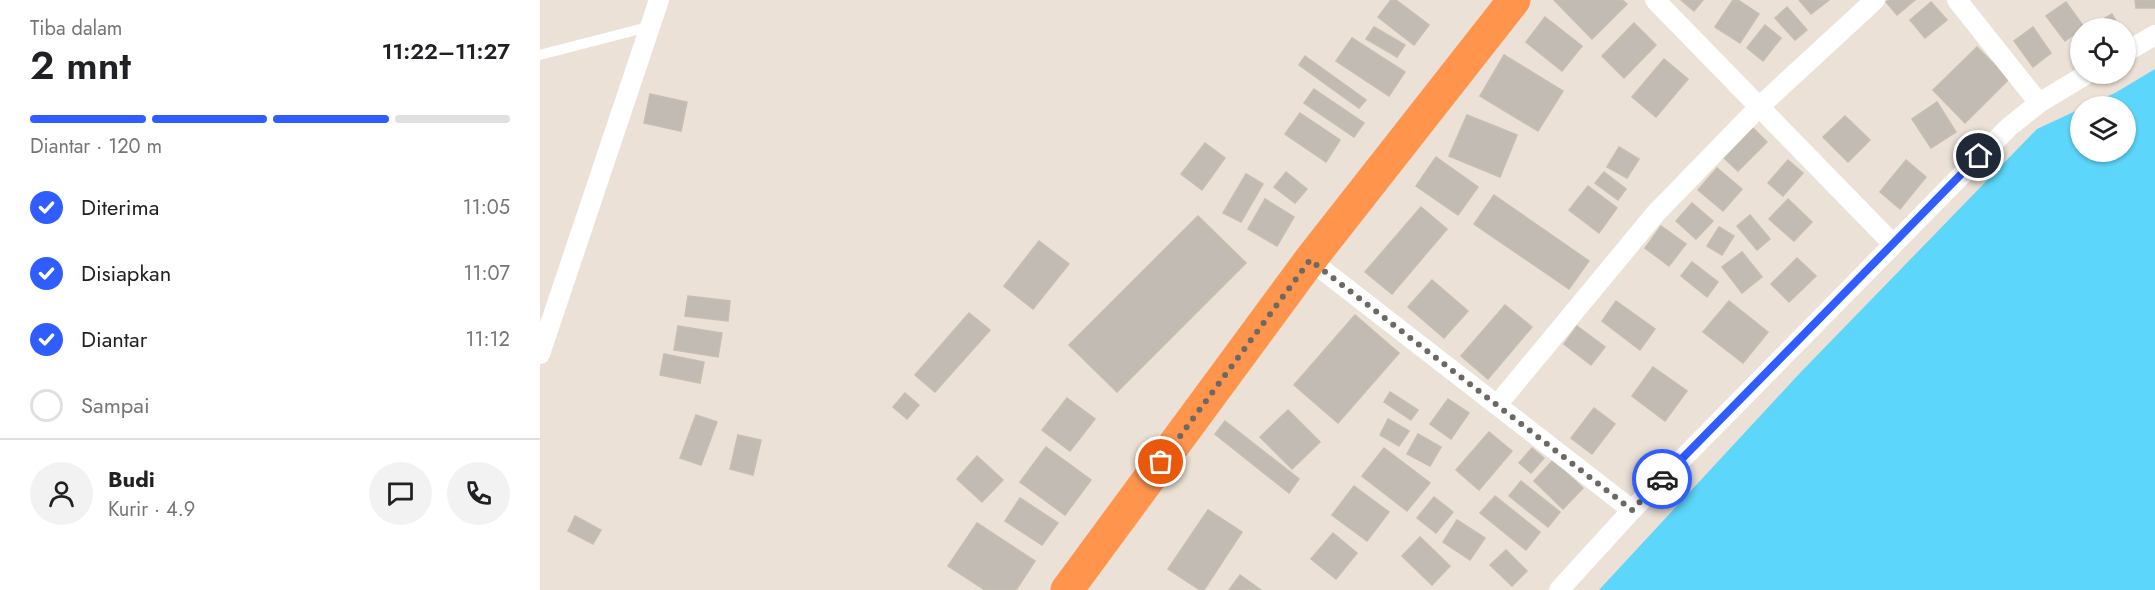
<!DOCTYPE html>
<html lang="id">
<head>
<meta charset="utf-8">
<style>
  body { margin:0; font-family:Jost,sans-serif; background:#f2f2f2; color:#202124; height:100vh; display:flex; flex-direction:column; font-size:22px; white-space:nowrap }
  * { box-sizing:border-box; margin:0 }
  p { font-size:20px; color:#757577 }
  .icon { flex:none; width:33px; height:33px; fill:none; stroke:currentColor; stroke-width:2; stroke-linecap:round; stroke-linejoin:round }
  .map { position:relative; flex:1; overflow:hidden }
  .sheet { display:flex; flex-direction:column; background:#fff; width:540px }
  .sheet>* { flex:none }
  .tools { position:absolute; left:1530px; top:18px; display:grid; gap:12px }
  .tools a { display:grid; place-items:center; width:66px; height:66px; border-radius:50%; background:#fff; box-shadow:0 2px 4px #0004; font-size:30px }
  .pin { position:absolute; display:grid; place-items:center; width:51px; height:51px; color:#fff; margin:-26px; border:3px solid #fff; border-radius:50%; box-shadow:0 2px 6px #0007 }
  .courier { position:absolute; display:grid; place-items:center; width:60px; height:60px; margin:-30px; border:4px solid #2f5dff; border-radius:50%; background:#fff; color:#222; box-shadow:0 2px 8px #0007 }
  .overview em { font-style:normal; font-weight:600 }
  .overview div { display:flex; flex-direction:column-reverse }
  .overview { display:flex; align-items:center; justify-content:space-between; height:102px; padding:0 30px }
  h1 { font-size:39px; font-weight:600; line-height:45px }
  .bar { display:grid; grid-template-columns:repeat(4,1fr); gap:9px 6px; align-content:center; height:72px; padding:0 30px }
  .bar i { height:8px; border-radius:4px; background:#e0e0e0 }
  .bar .current { background:#2f5dff }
  .bar p { grid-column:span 4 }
  .line { display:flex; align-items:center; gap:15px; padding:0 30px; border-top:2px solid #e0e0e0 }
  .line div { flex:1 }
  .round { display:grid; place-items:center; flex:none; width:63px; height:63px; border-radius:32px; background:#f2f2f2 }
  ol { padding:0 30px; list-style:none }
  li { display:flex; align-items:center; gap:18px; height:66px }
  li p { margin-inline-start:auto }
  li .icon { padding:6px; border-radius:50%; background:#2f5dff; color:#fff; stroke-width:4 }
  li:last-child { color:#757577 }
  li i { width:33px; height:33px; border:3px solid #e0e0e0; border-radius:50% }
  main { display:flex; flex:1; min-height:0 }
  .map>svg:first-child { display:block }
</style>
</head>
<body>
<main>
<section class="sheet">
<div class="overview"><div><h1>2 mnt</h1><p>Tiba dalam</p></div><em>11:22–11:27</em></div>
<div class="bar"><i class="current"></i><i class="current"></i><i class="current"></i><i></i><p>Diantar · 120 m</p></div>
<ol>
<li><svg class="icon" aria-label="check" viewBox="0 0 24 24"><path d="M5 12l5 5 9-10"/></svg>Diterima<p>11:05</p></li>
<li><svg class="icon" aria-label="check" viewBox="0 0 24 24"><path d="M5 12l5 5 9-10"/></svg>Disiapkan<p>11:07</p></li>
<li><svg class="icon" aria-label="check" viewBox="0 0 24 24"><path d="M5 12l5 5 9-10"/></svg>Diantar<p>11:12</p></li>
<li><i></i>Sampai</li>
</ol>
<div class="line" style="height:108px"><a class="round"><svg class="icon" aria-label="person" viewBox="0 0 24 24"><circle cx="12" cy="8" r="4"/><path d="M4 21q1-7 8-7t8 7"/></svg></a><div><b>Budi</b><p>Kurir · 4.9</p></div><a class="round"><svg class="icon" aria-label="chat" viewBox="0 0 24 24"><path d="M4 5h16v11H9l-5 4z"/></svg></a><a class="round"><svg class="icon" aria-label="phone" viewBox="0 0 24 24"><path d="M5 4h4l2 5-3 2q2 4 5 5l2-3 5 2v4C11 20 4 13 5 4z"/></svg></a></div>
</section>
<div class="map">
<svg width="1615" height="590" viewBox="0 0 1615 590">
  <rect width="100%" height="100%" fill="#ebe1d6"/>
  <path fill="#5cd6fa" d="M 1615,69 L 1615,590 L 1059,590 L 1259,374 L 1497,129 L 1540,109 L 1540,152 L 1586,152 L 1586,106 L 1545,106 L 1575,93 Z"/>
  <g fill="#c2bbb3" stroke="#c6beb0" stroke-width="1.5">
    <path d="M 851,0 L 856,0 L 889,25 L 874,45 L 838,17 Z"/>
    <path d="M 1014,0 L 1082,0 L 1087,4 L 1052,39 Z"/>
    <path d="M 1141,0 L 1163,0 L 1154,11 Z"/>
    <path d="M 1193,0 L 1198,0 L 1219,14 L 1200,43 L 1175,27 Z"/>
    <path d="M 1259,0 L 1289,0 L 1271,14 Z"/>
    <path d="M 1349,0 L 1375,0 L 1357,15 L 1346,2 Z"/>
    <path d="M 1595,0 L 1615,0 L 1615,8 L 1596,8 Z"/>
    <path d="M 1391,2 L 1407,20 L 1385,38 L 1370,20 Z"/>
    <path d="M 1526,2 L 1544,27 L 1525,41 L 1506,16 Z"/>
    <path d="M 1247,7 L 1267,30 L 1255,40 L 1235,18 Z"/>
    <path d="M 1572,14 L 1580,28 L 1559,28 L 1556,23 Z"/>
    <path d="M 1005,17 L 1042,46 L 1022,71 L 986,42 Z"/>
    <path d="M 1094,23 L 1116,45 L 1084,78 L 1062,56 Z"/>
    <path d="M 1225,25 L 1241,38 L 1223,61 L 1207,48 Z"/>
    <path d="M 834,27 L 865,45 L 857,57 L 826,39 Z"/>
    <path d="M 1493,27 L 1511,53 L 1493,67 L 1474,41 Z"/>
    <path d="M 812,38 L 865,72 L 849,96 L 796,61 Z"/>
    <path d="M 1437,47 L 1469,79 L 1425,123 L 1393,90 Z"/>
    <path d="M 964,55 L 1023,91 L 998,131 L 940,96 Z"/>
    <path d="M 765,56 L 826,100 L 819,108 L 759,65 Z"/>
    <path d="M 1124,59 L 1148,79 L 1116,117 L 1092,97 Z"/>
    <path d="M 774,89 L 824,123 L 814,137 L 764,103 Z"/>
    <path d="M 110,94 L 147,102 L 141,131 L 104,123 Z"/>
    <path d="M 1397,102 L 1416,132 L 1391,148 L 1372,119 Z"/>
    <path d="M 760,113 L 800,140 L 786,162 L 745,134 Z"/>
    <path d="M 927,115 L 977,135 L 960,177 L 909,156 Z"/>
    <path d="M 1305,116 L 1330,140 L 1308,162 L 1283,137 Z"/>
    <path d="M 1213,128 L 1227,142 L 1198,171 L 1184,158 Z"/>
    <path d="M 665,143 L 685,158 L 662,190 L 641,174 Z"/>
    <path d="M 1079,147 L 1099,159 L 1087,178 L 1067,167 Z"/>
    <path d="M 896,157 L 938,187 L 918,215 L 876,186 Z"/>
    <path d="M 1248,160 L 1263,173 L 1243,196 L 1228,183 Z"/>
    <path d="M 1366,160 L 1386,177 L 1360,209 L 1340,192 Z"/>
    <path d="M 1177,168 L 1202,189 L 1183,211 L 1158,190 Z"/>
    <path d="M 746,172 L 767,189 L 755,203 L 734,187 Z"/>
    <path d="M 1064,172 L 1086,189 L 1078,200 L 1055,183 Z"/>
    <path d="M 706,174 L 723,184 L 701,222 L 683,213 Z"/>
    <path d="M 1048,186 L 1077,208 L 1059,233 L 1029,210 Z"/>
    <path d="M 954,195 L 1049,261 L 1029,289 L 934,224 Z"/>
    <path d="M 725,199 L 754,217 L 737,246 L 708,229 Z"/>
    <path d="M 1248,199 L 1272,222 L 1254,241 L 1229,219 Z"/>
    <path d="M 1152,203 L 1173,221 L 1156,239 L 1136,221 Z"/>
    <path d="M 881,207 L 907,229 L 852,294 L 825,272 Z"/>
    <path d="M 1210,215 L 1230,239 L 1217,250 L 1197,226 Z"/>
    <path d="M 658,216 L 706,263 L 577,392 L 529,345 Z"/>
    <path d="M 1121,226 L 1146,244 L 1129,266 L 1105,248 Z"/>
    <path d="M 1179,227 L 1194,236 L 1182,255 L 1167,246 Z"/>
    <path d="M 499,241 L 529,264 L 493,309 L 464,286 Z"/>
    <path d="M 1202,252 L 1222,277 L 1202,293 L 1182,267 Z"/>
    <path d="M 1257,258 L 1276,276 L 1249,302 L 1231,284 Z"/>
    <path d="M 1152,262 L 1178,282 L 1167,297 L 1141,276 Z"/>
    <path d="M 892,280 L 928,311 L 904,338 L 868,307 Z"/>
    <path d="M 148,296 L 190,301 L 188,321 L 145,316 Z"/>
    <path d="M 1076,301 L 1115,329 L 1100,350 L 1062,321 Z"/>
    <path d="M 1189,301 L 1228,332 L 1203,363 L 1163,332 Z"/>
    <path d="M 965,305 L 992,327 L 948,379 L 921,356 Z"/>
    <path d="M 429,313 L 450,330 L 395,392 L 375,375 Z"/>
    <path d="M 815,315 L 859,353 L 798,423 L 754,385 Z"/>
    <path d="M 138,326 L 182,333 L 178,357 L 134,350 Z"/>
    <path d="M 1037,326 L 1065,347 L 1051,365 L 1024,344 Z"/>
    <path d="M 124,354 L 164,362 L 160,383 L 120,375 Z"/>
    <path d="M 1113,367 L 1147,391 L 1125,421 L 1092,396 Z"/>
    <path d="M 850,392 L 878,410 L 871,420 L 844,402 Z"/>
    <path d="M 365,393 L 379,405 L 367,419 L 353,407 Z"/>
    <path d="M 527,398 L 555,419 L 530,451 L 502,430 Z"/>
    <path d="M 908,399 L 929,413 L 911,439 L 890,424 Z"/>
    <path d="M 1054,408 L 1075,424 L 1052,454 L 1031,438 Z"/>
    <path d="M 748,410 L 780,442 L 752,469 L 720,437 Z"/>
    <path d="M 156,415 L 177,422 L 161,465 L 140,458 Z"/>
    <path d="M 848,419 L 869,431 L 859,446 L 840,435 Z"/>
    <path d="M 685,421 L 759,479 L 749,493 L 675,434 Z"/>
    <path d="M 949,432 L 972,451 L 939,490 L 916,470 Z"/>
    <path d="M 878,434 L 901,447 L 890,466 L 867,454 Z"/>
    <path d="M 198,435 L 221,440 L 213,475 L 190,469 Z"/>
    <path d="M 506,447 L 551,480 L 525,515 L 480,482 Z"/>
    <path d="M 844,448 L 890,483 L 867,511 L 822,476 Z"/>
    <path d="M 992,448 L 1004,458 L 991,473 L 979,463 Z"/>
    <path d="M 437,456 L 463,480 L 442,502 L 417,479 Z"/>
    <path d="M 1013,460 L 1043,488 L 1023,509 L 994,481 Z"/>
    <path d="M 981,481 L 1020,512 L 1008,527 L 969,496 Z"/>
    <path d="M 814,486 L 849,512 L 827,541 L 792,515 Z"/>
    <path d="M 955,496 L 1000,532 L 986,550 L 940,513 Z"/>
    <path d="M 894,497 L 913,512 L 896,533 L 877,518 Z"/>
    <path d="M 480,498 L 518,523 L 502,545 L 465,521 Z"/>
    <path d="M 668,510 L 702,532 L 664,590 L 660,590 L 628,569 Z"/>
    <path d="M 35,516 L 61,530 L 53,544 L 28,531 Z"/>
    <path d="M 917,520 L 945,538 L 930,560 L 903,542 Z"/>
    <path d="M 437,523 L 495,561 L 476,590 L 445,590 L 408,566 Z"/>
    <path d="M 793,533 L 817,553 L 796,579 L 771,559 Z"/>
    <path d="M 880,537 L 910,566 L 892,585 L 862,556 Z"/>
    <path d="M 966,550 L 987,571 L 972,586 L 950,565 Z"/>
    <path d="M 700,575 L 721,590 L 689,590 Z"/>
  </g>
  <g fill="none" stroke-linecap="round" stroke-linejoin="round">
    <path stroke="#fff" stroke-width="10" d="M 0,55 L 108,27"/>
    <g stroke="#fff" stroke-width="20">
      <path d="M 1115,0 L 1352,243"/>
      <path d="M 1417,0 L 1499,103"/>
      <path d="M 1586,52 L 1615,35"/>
      <path d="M 770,260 L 1092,510"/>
      <path d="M 0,354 L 119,0"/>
      <path d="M 957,405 L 1116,213 L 1219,107 L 1335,0"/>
      <path d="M 1019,590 L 1092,510 L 1469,127 L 1499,103 L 1547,74"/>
    </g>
    <path stroke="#ff944d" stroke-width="33" d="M 527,590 L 770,260 L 974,0"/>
  </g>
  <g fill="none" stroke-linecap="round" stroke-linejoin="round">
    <path stroke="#6c6864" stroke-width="6" stroke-dasharray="0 10.8" d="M 621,462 L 770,260 L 1092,510 L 1122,479"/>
    <path stroke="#2f5dff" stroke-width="8" d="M 1122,479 L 1439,156"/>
  </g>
</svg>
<div class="tools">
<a><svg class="icon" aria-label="locate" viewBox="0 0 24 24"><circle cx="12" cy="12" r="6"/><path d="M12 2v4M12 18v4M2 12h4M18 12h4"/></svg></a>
<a><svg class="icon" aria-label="layers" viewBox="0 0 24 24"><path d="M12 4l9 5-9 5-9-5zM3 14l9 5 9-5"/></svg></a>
</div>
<div class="pin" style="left:621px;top:462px;background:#ea580c"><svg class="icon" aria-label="bag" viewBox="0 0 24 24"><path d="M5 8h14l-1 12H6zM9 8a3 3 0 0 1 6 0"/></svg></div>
<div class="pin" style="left:1439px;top:156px;background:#1f2937"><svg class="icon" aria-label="home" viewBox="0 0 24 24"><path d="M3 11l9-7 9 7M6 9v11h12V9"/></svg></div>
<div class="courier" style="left:1122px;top:479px"><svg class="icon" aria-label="car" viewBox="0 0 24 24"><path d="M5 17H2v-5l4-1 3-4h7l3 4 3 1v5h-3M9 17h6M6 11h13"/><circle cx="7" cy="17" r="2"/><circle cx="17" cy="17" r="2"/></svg></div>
</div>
</main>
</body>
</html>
